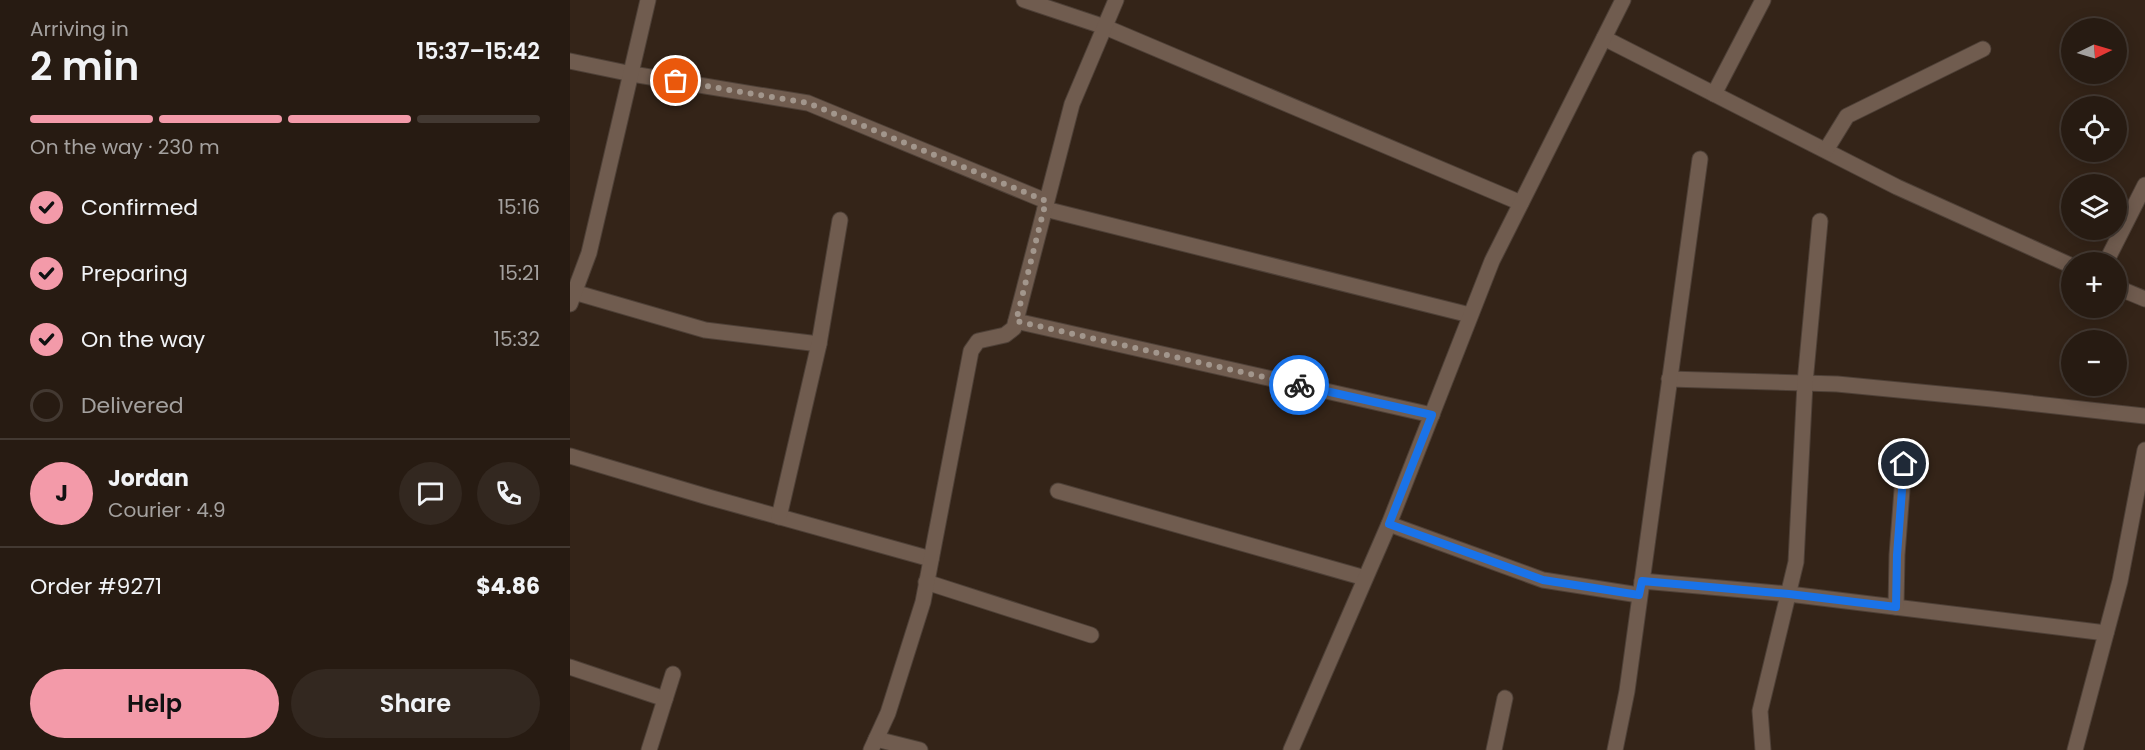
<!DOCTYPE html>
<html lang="en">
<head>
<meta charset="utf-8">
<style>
  body { margin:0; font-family:Poppins,sans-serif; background:#332820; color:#f1f3f6; height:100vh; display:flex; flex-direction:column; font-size:22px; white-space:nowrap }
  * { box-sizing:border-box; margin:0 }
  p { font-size:20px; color:#a4a19f }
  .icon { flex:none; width:33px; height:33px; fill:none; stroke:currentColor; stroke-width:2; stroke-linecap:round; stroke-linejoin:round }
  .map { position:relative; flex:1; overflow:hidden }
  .details { display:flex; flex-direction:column; background:#271b12; width:570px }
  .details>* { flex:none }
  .needle { width:39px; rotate:85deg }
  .fabs { position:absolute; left:1491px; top:18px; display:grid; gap:12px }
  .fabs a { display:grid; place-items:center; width:66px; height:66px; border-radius:50%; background:#271b12; box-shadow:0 3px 15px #0003,0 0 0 2px #433932; font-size:30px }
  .pin { position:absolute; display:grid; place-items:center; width:51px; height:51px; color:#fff; margin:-26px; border:3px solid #fff; border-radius:50%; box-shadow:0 2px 6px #0007 }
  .courier { position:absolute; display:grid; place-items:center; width:60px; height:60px; margin:-30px; border:4px solid #1a73e8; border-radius:50%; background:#fff; color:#222; box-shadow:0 2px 8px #0007 }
  .head em { font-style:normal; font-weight:600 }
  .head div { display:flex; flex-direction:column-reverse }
  .head { display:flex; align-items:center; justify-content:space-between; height:102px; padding:0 30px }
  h1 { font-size:39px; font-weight:600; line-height:45px }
  .bar { display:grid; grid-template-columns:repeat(4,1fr); gap:9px 6px; align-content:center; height:72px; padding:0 30px }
  .bar i { height:8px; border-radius:4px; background:#433932 }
  .bar .on { background:#f39aa9 }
  .bar p { grid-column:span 4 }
  .line { display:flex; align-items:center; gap:15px; padding:0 30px; border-top:2px solid #433932 }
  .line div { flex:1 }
  .round { display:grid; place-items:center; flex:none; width:63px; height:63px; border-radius:32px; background:#332820 }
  ol { padding:0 30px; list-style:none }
  li { display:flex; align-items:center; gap:18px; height:66px }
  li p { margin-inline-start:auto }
  li .icon { padding:6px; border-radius:50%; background:#f39aa9; color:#111; stroke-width:4 }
  li:last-child { color:#a4a19f }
  li i { width:33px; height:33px; border:3px solid #433932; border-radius:50% }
  .cta { display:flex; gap:12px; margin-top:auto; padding:12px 30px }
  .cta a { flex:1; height:69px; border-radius:36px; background:#f39aa9; color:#111; font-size:24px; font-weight:600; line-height:69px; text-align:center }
  .cta a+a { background:#332820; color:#f1f3f6 }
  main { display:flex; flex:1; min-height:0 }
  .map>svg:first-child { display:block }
</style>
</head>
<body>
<main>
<section class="details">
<div class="head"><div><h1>2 min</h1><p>Arriving in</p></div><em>15:37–15:42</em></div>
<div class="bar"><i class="on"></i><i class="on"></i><i class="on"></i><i></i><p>On the way · 230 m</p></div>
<ol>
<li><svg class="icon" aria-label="check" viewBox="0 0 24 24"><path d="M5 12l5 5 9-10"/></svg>Confirmed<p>15:16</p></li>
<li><svg class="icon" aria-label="check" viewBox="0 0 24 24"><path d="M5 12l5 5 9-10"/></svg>Preparing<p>15:21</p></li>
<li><svg class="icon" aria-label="check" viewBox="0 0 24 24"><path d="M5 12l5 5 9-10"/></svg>On the way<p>15:32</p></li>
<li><i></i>Delivered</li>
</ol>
<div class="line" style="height:108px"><b class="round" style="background:#f39aa9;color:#111">J</b><div><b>Jordan</b><p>Courier · 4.9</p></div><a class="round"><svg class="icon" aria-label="chat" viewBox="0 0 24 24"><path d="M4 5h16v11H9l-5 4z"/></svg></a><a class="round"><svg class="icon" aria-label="phone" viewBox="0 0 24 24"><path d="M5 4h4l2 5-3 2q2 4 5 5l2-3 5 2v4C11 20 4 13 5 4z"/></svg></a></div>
<div class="line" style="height:78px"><div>Order #9271</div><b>$4.86</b></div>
<div class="cta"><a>Help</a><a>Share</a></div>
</section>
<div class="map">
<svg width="1575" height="750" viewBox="0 0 1575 750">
  <rect width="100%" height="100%" fill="#342418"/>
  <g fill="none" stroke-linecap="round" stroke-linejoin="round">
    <g stroke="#4e4037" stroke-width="17">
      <g id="minor">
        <path d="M 454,0 L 535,27 L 951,203"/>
        <path d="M 1034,38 L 1327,187 L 1502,266"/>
        <path d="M 0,61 L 62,74 L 238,103 L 476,201"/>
        <path d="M 1144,94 L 1193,0"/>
        <path d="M 1256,150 L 1277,116 L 1413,49"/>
        <path d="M 475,209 L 900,315"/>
        <path d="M 1536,262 L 1575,185"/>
        <path d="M 1546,287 L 1575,299"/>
        <path d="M 0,291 L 135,330 L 249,344"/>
        <path d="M 0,304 L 19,253 L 78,0"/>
        <path d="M 446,321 L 862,415"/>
        <path d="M 1099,379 L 1267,384 L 1422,399 L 1575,416"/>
        <path d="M 0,456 L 138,497 L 361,559"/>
        <path d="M 488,491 L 795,578"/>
        <path d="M 209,517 L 249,344 L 270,220"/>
        <path d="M 819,524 L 973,580 L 1069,595"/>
        <path d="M 1072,581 L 1219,594 L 1536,633"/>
        <path d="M 356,582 L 521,635"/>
        <path d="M 1326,607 L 1327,555 L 1334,464"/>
        <path d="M 0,667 L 95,699"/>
        <path d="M 306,739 L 350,750"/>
        <path d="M 79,750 L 103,674"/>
        <path d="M 301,750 L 318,713 L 353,602 L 401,351 L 408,341 L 435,335 L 444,328 L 502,104 L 546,0"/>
        <path d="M 721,750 L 819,524 L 922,261 L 1053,0"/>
        <path d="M 924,750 L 935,698"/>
        <path d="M 1045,750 L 1057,691 L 1130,159"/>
        <path d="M 1193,750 L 1190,711 L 1226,562 L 1235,383 L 1250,221"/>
        <path d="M 1505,750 L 1550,581 L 1575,450"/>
      </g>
    </g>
    <use href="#minor" stroke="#705c4f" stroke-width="15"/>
  </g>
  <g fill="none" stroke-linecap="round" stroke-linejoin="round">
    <path stroke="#a2968c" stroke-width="6" stroke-dasharray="0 10.8" d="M 106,81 L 238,103 L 476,201 L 446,321 L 729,385"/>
    <path stroke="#1a73e8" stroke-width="8" d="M 729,385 L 862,415 L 819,524 L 973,580 L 1069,595 L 1072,581 L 1219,594 L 1326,607 L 1327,555 L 1334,464"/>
  </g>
</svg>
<div class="fabs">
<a><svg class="needle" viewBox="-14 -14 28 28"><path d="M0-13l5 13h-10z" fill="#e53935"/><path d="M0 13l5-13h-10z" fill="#a4a19f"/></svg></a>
<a><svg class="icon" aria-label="locate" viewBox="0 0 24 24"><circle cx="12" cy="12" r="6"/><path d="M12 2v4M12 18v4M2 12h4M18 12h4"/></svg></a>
<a><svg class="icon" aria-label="layers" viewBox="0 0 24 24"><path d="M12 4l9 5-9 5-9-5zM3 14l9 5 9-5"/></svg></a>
<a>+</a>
<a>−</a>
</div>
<div class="pin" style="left:106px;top:81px;background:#ea580c"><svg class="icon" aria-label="bag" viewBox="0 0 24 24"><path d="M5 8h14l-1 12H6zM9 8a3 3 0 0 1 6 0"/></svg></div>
<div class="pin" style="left:1334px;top:464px;background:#1f2937"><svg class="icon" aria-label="home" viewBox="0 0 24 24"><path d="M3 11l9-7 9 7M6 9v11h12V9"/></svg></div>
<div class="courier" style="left:729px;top:385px"><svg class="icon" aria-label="bike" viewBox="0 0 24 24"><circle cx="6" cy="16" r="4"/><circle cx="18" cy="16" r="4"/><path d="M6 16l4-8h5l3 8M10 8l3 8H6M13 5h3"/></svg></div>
</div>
</main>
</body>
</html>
